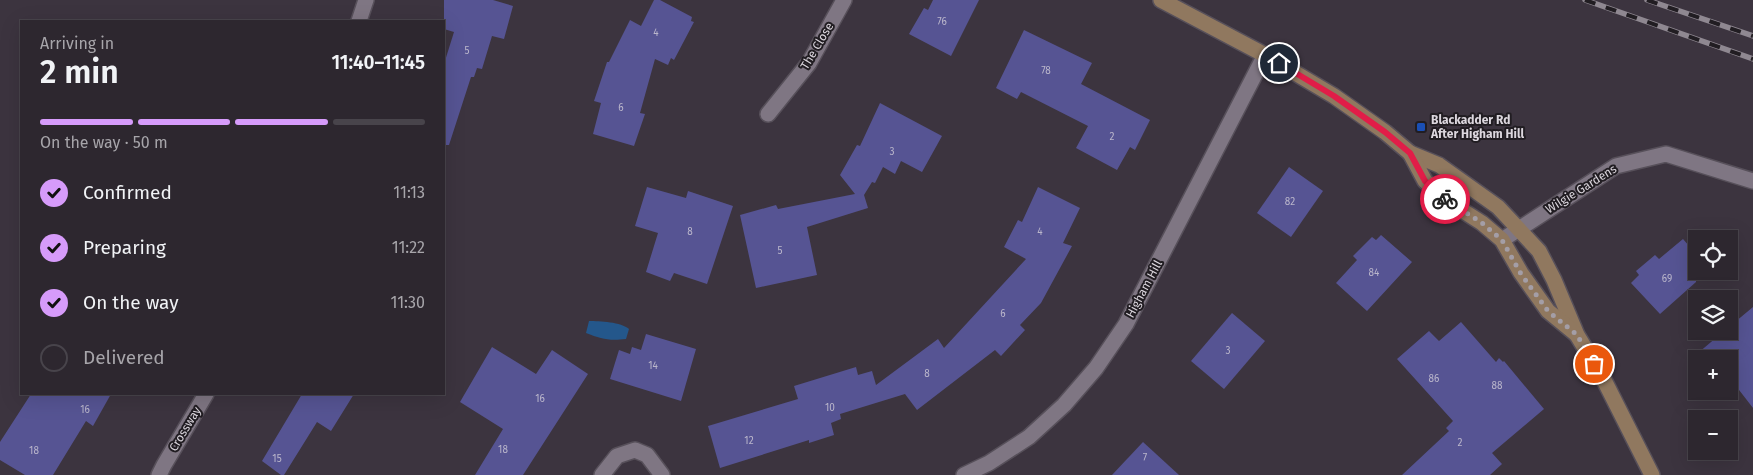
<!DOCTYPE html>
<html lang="en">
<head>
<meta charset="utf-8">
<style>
  body { margin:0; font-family:"Fira Sans",sans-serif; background:#352f37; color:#f1f3f6; height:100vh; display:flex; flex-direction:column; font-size:19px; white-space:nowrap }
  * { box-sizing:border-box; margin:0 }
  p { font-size:16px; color:#a7a5aa }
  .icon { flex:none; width:28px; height:28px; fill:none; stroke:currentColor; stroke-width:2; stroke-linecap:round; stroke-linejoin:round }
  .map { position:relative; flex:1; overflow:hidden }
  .side { position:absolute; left:20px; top:20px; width:425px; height:375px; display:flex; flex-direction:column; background:#2d272f; border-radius:0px; box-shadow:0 5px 20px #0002,0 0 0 1px #48444b }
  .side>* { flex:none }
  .tools { position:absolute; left:1688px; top:230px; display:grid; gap:10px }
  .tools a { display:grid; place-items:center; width:50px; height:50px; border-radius:0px; background:#2d272f; box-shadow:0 5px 20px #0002,0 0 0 1px #48444b; font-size:25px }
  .pin { position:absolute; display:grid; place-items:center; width:42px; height:42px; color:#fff; margin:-21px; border:2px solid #fff; border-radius:50%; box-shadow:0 1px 5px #0007 }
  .courier { position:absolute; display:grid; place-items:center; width:50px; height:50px; margin:-25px; border:4px solid #e11d48; border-radius:50%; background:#fff; color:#222; box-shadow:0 1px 6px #0007 }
  .head em { font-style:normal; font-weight:600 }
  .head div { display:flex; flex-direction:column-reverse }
  .head { display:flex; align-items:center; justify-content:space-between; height:85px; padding:0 20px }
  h1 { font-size:32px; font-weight:600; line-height:38px }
  .bar { display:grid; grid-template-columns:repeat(4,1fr); gap:8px 5px; align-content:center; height:60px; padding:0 20px }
  .bar i { height:6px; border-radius:4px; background:#48444b }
  .bar .selected { background:#d69bfa }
  .bar p { grid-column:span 4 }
  ol { padding:0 20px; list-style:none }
  li { display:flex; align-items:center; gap:15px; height:55px }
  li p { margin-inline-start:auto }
  li .icon { padding:5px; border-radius:50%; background:#d69bfa; color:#111; stroke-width:4 }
  li:last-child { color:#a7a5aa }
  li i { width:28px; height:28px; border:2px solid #48444b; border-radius:50% }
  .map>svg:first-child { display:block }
</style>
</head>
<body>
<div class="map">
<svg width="1753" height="475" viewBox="0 0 1753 475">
  <rect width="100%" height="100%" fill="#3c343f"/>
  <path fill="#24578b" d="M 589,321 C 600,321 621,322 629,329 L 626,339 C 609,341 601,339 586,333 Z"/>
  <g fill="#565493">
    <path d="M 444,0 L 493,0 L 513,6 L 504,39 L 492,36 L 482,69 L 477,68 L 474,77 L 471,77 L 449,145 L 444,145 L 444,64 L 454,32 L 444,29 Z"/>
    <path d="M 654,0 L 660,0 L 692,17 L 691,21 L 694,22 L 674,60 L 671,58 L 668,65 L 655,59 L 640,113 L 645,114 L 634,146 L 593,134 L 601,103 L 594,101 L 607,62 L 609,62 L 630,20 L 641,26 Z"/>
    <path d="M 933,0 L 979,0 L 951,56 L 909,34 L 924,8 L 928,10 Z"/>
    <path d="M 1024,30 L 1092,63 L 1081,84 L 1150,120 L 1135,150 L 1130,147 L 1117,170 L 1076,148 L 1088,126 L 1021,92 L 1017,99 L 996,88 Z"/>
    <path d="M 880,103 L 942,136 L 922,172 L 901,161 L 895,174 L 883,167 L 875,183 L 872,182 L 864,195 L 868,208 L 807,227 L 817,275 L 756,288 L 740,215 L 776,205 L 778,209 L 855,194 L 840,175 L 857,145 L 860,146 Z"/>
    <path d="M 1289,167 L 1323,191 L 1291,237 L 1257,213 Z"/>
    <path d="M 647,187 L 686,198 L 688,191 L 733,206 L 707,284 L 674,273 L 670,281 L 646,272 L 658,233 L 635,226 Z"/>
    <path d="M 1038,187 L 1080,208 L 1063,243 L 1072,246 L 1041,303 L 1020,325 L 1025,330 L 1001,356 L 995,350 L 917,410 L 905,394 L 840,414 L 841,419 L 831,423 L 834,435 L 809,443 L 809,440 L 720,468 L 708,426 L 798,399 L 794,386 L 856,367 L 858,375 L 872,371 L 876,385 L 938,339 L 944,348 L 1026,259 L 1004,247 L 1018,220 L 1022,222 Z"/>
    <path d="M 1381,235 L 1412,262 L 1367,311 L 1336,283 L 1357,260 L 1353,256 L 1372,237 L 1376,240 Z"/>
    <path d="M 1683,239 L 1696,254 L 1696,282 L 1660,314 L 1631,283 L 1639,275 L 1636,271 L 1655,255 L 1659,259 Z"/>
    <path d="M 1753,307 L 1753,408 L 1729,377 L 1729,359 L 1691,359 L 1724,331 L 1729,331 L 1729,327 Z"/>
    <path d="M 1232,313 L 1265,341 L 1224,389 L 1191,361 Z"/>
    <path d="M 1461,322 L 1496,362 L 1499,358 L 1503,362 L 1504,361 L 1544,409 L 1492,453 L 1502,464 L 1490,475 L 1402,475 L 1449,431 L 1446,428 L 1453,421 L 1397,359 L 1429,331 L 1439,341 Z"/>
    <path d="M 646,334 L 696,349 L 681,401 L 610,379 L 619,350 L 630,354 L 632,347 L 641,350 Z"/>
    <path d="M 492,347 L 536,374 L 552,350 L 588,374 L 523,475 L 475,475 L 503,429 L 460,402 Z"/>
    <path d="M 31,394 L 111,394 L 93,426 L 86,421 L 53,475 L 25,475 L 0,460 L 0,442 Z"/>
    <path d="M 302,394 L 354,394 L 331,431 L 317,422 L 284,475 L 281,475 L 262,461 Z"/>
    <path d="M 1143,442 L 1179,475 L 1112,475 Z"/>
  </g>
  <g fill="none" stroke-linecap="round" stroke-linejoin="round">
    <g stroke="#57505a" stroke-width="18">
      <g id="street">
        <path d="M 359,21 L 366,0"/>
        <path d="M 768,114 L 809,63 L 844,0"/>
        <path d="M 1502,240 L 1616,166 L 1666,154 L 1753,181"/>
        <path d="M 159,475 L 164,465 L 206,394"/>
        <path d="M 602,475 L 617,456 L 635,450 L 647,455 L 662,475"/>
        <path d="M 964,475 L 989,463 L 1029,437 L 1064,405 L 1096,368 L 1126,324 L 1265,55"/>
      </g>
    </g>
    <g stroke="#57505a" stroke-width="18">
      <g id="secondary">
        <path d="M 1161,0 L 1265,55 L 1334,96 L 1385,132 L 1410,153 L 1439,165 L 1498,207 L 1539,251 L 1554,280 L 1577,335 L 1603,378 L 1652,475"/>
        <path d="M 1410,153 L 1425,181 L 1446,200 L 1482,223 L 1502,240 L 1521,273 L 1548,311 L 1576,334"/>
      </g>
    </g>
    <use href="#street" stroke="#7f7683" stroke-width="15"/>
    <use href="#secondary" stroke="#90785f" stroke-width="15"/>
    <g stroke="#8f8891" stroke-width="5.5">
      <g id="rail">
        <path d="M 1585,0 L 1753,59"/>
        <path d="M 1647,0 L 1753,36"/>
      </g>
    </g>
    <use href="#rail" stroke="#211d22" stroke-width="4" stroke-dasharray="11" stroke-linecap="butt"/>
  </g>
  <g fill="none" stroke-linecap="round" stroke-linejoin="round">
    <path stroke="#a49ea6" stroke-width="5" stroke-dasharray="0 9" d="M 1445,199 L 1482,223 L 1502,240 L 1521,274 L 1548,311 L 1577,335 L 1594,364"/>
    <path stroke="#e11d48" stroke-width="6" d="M 1279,63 L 1334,96 L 1385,132 L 1410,153 L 1425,181 L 1445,199"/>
  </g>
  <rect fill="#1a4fb4" stroke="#211d22" stroke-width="2" x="1416" y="122" width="10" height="10" rx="2.5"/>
  <g text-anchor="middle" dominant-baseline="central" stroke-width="4" stroke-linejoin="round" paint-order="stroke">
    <g font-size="10" fill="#bab6cb">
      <text x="942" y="22">76</text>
      <text x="656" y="33">4</text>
      <text x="467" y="51">5</text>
      <text x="1046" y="71">78</text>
      <text x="621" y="108">6</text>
      <text x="1112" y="137">2</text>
      <text x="892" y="152">3</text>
      <text x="1290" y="202">82</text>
      <text x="690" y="232">8</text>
      <text x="1040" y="232">4</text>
      <text x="780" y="251">5</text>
      <text x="1374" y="273">84</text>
      <text x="1667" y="279">69</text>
      <text x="1003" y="314">6</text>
      <text x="1228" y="351">3</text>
      <text x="653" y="366">14</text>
      <text x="927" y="374">8</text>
      <text x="1434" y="379">86</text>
      <text x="1497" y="386">88</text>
      <text x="540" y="399">16</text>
      <text x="830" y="408">10</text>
      <text x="85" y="410">16</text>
      <text x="749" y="441">12</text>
      <text x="1460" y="443">2</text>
      <text x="503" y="450">18</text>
      <text x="34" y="451">18</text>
      <text x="1145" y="458">7</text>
      <text x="277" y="459">15</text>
    </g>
    <g font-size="12" fill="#dcd7de" stroke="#211d22">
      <text transform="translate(817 46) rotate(-59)">The Close</text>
      <text transform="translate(1581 189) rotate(-32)">Wilgie Gardens</text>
      <text transform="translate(1144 289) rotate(-62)">Higham Hill</text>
      <text transform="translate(185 429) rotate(-59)">Crossway</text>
    </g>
    <g font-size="12" font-weight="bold" fill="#dcd7de" stroke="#211d22" text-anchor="start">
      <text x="1431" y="120">Blackadder Rd<tspan x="1431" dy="14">After Higham Hill</tspan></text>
    </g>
  </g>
</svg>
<div class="tools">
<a><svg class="icon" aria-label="locate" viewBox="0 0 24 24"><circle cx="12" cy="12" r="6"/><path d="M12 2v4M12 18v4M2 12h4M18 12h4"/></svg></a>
<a><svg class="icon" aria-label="layers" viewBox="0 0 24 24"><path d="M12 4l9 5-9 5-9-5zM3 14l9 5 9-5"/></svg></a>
<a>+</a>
<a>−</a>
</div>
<div class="pin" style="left:1594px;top:364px;background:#ea580c"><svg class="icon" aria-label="bag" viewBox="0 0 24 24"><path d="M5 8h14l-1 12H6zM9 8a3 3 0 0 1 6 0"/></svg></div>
<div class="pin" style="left:1279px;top:63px;background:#1f2937"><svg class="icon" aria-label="home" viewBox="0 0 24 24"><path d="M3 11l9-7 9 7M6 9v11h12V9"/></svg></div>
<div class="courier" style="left:1445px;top:199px"><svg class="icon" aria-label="bike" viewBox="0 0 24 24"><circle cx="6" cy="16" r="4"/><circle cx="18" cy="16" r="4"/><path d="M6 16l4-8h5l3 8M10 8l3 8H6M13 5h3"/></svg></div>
<section class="side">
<div class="head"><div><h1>2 min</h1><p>Arriving in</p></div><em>11:40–11:45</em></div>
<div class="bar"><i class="selected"></i><i class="selected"></i><i class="selected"></i><i></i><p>On the way · 50 m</p></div>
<ol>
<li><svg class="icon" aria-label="check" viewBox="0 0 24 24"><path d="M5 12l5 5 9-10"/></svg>Confirmed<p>11:13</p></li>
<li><svg class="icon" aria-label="check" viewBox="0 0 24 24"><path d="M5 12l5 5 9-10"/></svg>Preparing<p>11:22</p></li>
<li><svg class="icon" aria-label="check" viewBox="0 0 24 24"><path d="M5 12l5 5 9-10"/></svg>On the way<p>11:30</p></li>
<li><i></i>Delivered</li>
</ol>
</section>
</div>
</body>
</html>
